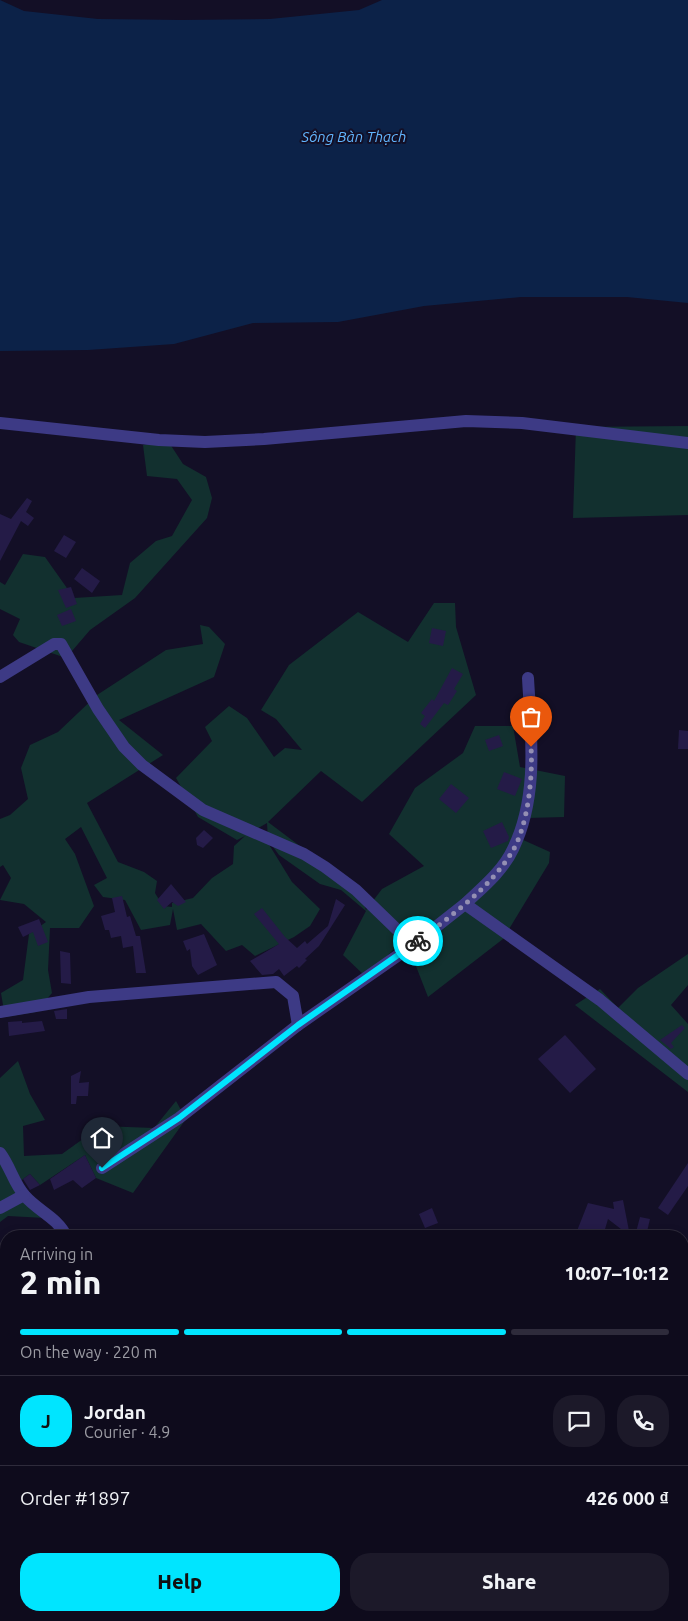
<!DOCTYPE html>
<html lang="en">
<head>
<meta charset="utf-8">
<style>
  body { margin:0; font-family:Ubuntu,sans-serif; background:#1c1929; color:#f1f3f6; height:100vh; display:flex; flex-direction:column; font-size:19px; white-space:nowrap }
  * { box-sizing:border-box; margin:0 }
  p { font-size:16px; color:#9b9ba3 }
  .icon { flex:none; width:28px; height:28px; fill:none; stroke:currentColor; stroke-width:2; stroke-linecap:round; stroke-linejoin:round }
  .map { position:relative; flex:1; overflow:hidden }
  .panel { position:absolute; left:0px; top:1230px; width:689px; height:391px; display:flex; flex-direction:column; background:#0e0b1c; border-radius:20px 20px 0 0; box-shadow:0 2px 8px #0003,0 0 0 1px #2e2b3b }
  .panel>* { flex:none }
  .pin { position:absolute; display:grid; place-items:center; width:42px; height:42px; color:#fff; margin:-51px -21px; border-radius:50% 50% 50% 0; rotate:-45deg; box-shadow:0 0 5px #0007 }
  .pin .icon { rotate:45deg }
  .courier { position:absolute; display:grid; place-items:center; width:50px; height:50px; margin:-25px; border:4px solid #00e5ff; border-radius:50%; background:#fff; color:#222; box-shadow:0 1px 6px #0007 }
  .summary em { font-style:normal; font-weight:800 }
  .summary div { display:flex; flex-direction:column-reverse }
  .summary { display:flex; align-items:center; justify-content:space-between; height:85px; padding:0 20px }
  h1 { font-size:32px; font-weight:800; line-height:38px }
  .bar { display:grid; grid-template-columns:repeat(4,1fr); gap:8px 5px; align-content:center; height:60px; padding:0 20px }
  .bar i { height:6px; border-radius:4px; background:#2e2b3b }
  .bar .on { background:#00e5ff }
  .bar p { grid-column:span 4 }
  .line { display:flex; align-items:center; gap:12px; padding:0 20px; border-top:1px solid #2e2b3b }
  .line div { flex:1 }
  .round { display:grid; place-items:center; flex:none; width:52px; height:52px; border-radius:20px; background:#1c1929 }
  .cta { display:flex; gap:10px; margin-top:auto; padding:10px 20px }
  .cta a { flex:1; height:58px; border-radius:20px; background:#00e5ff; color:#111; font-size:20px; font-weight:800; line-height:58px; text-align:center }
  .cta a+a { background:#1c1929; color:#f1f3f6 }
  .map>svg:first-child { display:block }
</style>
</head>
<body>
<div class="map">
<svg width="688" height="1621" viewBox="0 0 688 1621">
  <rect width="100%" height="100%" fill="#130f26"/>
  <g fill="#12302f">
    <path d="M 688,426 L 688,515 L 573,518 L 576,427 Z"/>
    <path d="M 168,441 L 183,464 L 206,477 L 212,498 L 207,518 L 135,598 L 90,630 L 66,658 L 19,642 L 13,635 L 20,619 L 0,609 L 0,582 L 5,585 L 23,554 L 45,557 L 74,598 L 122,595 L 130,563 L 156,541 L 172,536 L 192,500 L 177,479 L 147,476 L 143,445 Z"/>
    <path d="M 434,603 L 455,603 L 456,627 L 476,695 L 362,802 L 321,771 L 268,822 L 349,883 L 362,898 L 366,910 L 382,889 L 424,866 L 389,834 L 415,788 L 463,753 L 475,726 L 513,726 L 520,767 L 565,776 L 564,817 L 527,818 L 521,839 L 550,852 L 549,863 L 503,939 L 428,997 L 405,938 L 366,977 L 343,955 L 366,911 L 341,890 L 320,884 L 279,855 L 268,840 L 267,823 L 248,834 L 265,838 L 292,882 L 320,909 L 310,926 L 294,937 L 255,956 L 242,945 L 226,951 L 201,924 L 177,930 L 173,909 L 170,925 L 141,930 L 125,900 L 103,897 L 94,885 L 107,878 L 81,827 L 65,839 L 75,854 L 94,906 L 79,928 L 50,928 L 48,970 L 52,993 L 36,1012 L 5,1017 L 1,993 L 23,980 L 29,934 L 46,922 L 24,904 L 0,900 L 11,878 L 3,865 L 0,867 L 0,819 L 10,815 L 28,799 L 21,768 L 30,745 L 58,732 L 97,695 L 166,650 L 203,644 L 200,625 L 209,627 L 225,644 L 214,677 L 119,720 L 163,755 L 87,803 L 118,862 L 144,872 L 157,881 L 155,893 L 163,906 L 172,907 L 172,903 L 193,898 L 212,878 L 233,864 L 234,846 L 245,836 L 237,840 L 198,817 L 176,778 L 212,741 L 205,727 L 229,706 L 247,718 L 274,757 L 285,748 L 302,750 L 276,719 L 261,710 L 289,665 L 358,612 L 408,642 Z"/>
    <path d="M 688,954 L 688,985 L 671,1005 L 688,1024 L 688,1092 L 575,1005 L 600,989 L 618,1008 L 638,988 Z"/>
    <path d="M 18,1061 L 30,1094 L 45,1120 L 23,1126 L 24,1156 L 62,1154 L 101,1126 L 154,1128 L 176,1101 L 186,1119 L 133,1193 L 96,1178 L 85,1155 L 40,1185 L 30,1174 L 15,1185 L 45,1218 L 8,1216 L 0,1222 L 0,1078 Z"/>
    <path d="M 0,1281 L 6,1282 L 6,1615 L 220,1615 L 220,1621 L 0,1621 Z"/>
  </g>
  <path fill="#0c2248" d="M 0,0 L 24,11 L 98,19 L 181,20 L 270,19 L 359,10 L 382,0 L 688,0 L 688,303 L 627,297 L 521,297 L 424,306 L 338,322 L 253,323 L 174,344 L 88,350 L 0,351 Z"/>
  <g fill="#241b47">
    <path d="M 27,498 L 32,501 L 26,512 L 34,518 L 28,526 L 21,521 L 0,561 L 0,514 L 11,519 Z"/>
    <path d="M 64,535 L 76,542 L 66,558 L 54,551 Z"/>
    <path d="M 82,568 L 100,581 L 92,593 L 74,579 Z"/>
    <path d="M 71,587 L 77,604 L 66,608 L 58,590 Z"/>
    <path d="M 71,609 L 76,621 L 62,626 L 57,615 Z"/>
    <path d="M 432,628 L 446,631 L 443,646 L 429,643 Z"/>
    <path d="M 452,668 L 463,674 L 454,689 L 457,691 L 448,705 L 444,703 L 425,728 L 420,724 L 425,716 L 421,713 L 432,699 L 434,701 Z"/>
    <path d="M 679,730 L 688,731 L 688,749 L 678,749 Z"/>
    <path d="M 499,735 L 503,746 L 489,751 L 485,740 Z"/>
    <path d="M 504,772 L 522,779 L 515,796 L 497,789 Z"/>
    <path d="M 451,784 L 469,798 L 456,813 L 439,799 Z"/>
    <path d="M 502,822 L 509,837 L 508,841 L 491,848 L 483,831 Z"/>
    <path d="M 204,830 L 213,838 L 203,848 L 197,845 L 196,838 Z"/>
    <path d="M 171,884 L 186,902 L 178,906 L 172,902 L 164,909 L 157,900 Z"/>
    <path d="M 122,896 L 127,917 L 130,916 L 136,936 L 140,936 L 146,973 L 136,973 L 133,946 L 123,948 L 121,936 L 111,938 L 109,930 L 105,930 L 101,916 L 115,912 L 112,898 Z"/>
    <path d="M 336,899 L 345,905 L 319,946 L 305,959 L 307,960 L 299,968 L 297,966 L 284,976 L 279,969 L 273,974 L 262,975 L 250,961 L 279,944 L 254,914 L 262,908 L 285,937 L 297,948 L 305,941 L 307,944 L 328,926 Z"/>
    <path d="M 39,919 L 48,942 L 38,946 L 33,932 L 23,937 L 18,927 Z"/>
    <path d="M 204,934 L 217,965 L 198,975 L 192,966 L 190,949 L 187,951 L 183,941 Z"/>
    <path d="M 60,951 L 70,953 L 71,984 L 61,983 Z"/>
    <path d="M 67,1009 L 67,1019 L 56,1019 L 54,1011 Z"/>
    <path d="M 22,1021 L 22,1023 L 42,1021 L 45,1031 L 9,1036 L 8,1022 Z"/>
    <path d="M 682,1025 L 685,1028 L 671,1043 L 674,1047 L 671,1049 L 660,1040 Z"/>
    <path d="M 565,1035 L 596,1069 L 570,1093 L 538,1059 Z"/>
    <path d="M 81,1071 L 79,1083 L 89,1082 L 88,1096 L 77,1096 L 76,1104 L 71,1104 L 71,1076 Z"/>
    <path d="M 85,1155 L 96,1178 L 82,1188 L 73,1180 L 54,1190 L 50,1179 Z"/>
    <path d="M 688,1163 L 688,1186 L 668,1215 L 658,1208 Z"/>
    <path d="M 30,1174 L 40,1185 L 30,1190 L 23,1179 Z"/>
    <path d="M 623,1200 L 630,1236 L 608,1219 L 603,1236 L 586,1233 L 585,1236 L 575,1236 L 588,1203 L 614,1209 L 613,1202 Z"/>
    <path d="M 432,1208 L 438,1223 L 425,1228 L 419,1214 Z"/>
    <path d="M 640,1217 L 650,1219 L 646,1236 L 635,1236 Z"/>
  </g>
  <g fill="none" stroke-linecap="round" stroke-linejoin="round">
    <g stroke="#3d3a85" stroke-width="12">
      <path d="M 0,423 L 159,440 L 205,442 L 264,439 L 466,421 L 522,423 L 688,443"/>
      <path d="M 0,677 L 54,644 L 61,644 L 98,709 L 124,747 L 142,765 L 203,810 L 304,854 L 325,867 L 356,890 L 413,945"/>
      <path d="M 465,904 C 482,888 503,871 513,849 C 539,796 531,734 528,678"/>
      <path d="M 0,1012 L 89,997 L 276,982 L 293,996 L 298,1025 L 413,945 L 465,904 L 600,1000 L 688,1074"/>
      <path d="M 0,1153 C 10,1166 14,1184 25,1196 C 38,1211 58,1218 66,1236"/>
      <path d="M 102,1168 L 179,1118 L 298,1025"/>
      <path d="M 0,1208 L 24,1195"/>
      <path d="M 682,1259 L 688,1251"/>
      <path d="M 682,1277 L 688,1281"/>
      <path d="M 228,1615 L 228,1621"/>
      <path d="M 440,1615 L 452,1621"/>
      <path d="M 668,1615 L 674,1621"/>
    </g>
    <g stroke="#e055d1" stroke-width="14">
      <path d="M 682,1533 L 688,1530"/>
      <path d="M 529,1621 L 539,1615"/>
    </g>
  </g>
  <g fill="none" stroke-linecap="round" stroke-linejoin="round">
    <path stroke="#948fb3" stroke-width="5" stroke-dasharray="0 9" d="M 418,941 C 452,915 489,889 512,852 C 528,826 533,776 531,747"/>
    <path stroke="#00e5ff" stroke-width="6" d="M 102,1168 L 179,1118 L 298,1025 L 418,941"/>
  </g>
  <g text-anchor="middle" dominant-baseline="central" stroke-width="4" stroke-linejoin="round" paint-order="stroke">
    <g font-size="15" font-style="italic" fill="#62b6ff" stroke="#130f26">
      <text x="354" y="136">Sông Bàn Thạch</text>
    </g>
  </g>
</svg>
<div class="pin" style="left:531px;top:747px;background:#ea580c"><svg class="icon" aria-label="bag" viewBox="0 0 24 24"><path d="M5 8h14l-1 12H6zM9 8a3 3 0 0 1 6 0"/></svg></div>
<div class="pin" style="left:102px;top:1168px;background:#1f2937"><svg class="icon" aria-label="home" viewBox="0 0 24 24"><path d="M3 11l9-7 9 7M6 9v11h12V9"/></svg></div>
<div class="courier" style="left:418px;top:941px"><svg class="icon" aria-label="bike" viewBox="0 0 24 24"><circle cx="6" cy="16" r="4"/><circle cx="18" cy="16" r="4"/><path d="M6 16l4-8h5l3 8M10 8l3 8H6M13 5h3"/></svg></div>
<section class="panel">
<div class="summary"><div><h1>2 min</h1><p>Arriving in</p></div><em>10:07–10:12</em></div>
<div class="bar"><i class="on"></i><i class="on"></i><i class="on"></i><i></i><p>On the way · 220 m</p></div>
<div class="line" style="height:90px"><b class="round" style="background:#00e5ff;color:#111">J</b><div><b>Jordan</b><p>Courier · 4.9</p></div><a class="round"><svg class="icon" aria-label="chat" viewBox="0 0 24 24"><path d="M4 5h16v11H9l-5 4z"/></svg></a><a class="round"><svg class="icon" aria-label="phone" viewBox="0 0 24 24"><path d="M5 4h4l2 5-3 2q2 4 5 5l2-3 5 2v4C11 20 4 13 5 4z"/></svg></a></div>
<div class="line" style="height:65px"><div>Order #1897</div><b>426 000 ₫</b></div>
<div class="cta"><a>Help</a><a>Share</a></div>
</section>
</div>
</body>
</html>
